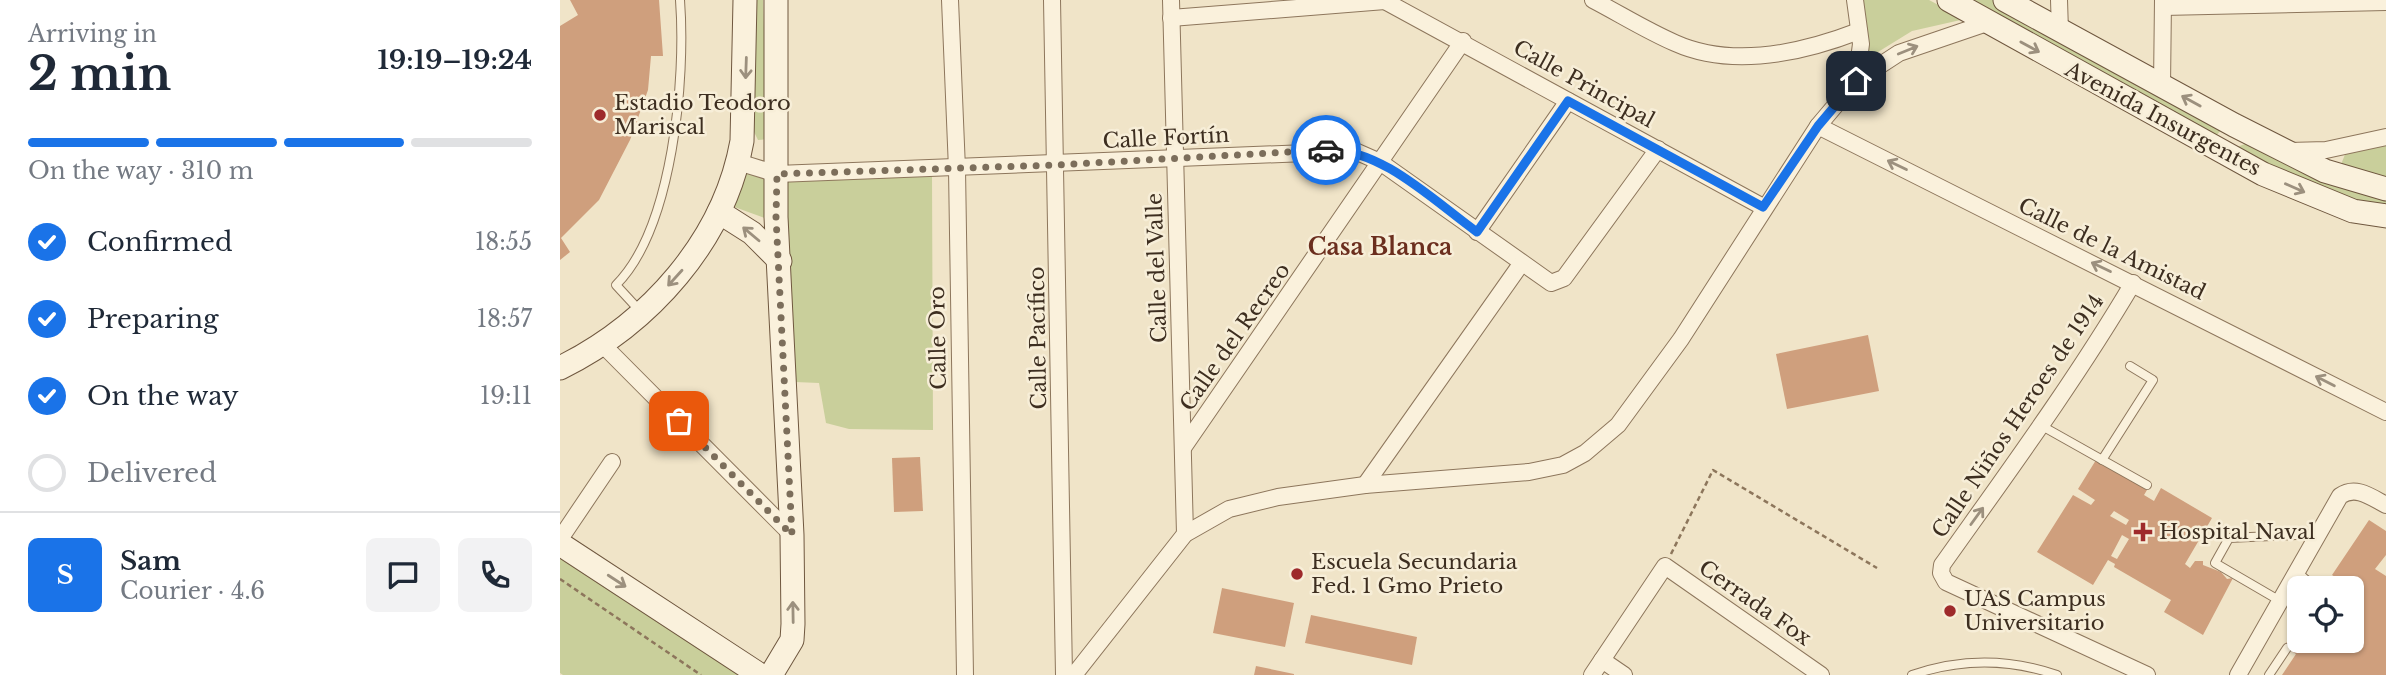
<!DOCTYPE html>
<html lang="en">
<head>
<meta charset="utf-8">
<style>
  body { margin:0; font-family:"Libre Baskerville",serif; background:#f2f2f3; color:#1f2937; height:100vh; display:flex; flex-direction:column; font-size:26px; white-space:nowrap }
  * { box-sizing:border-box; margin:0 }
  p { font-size:23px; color:#747a83 }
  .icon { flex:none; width:38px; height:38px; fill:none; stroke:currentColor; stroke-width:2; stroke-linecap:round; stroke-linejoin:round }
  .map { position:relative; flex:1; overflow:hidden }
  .drawer { display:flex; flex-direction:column; background:#fff; width:560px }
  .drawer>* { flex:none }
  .fabs { position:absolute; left:1727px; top:576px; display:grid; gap:14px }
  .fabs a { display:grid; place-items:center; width:77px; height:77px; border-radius:10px; background:#fff; box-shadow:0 2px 5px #0004; font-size:35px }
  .pin { position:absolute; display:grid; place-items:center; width:60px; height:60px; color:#fff; margin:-30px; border-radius:14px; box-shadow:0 4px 10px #0006 }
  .courier { position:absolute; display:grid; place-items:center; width:70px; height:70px; margin:-35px; border:5px solid #1a73e8; border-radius:50%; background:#fff; color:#222; box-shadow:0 2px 9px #0007 }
  .overview em { font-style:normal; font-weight:700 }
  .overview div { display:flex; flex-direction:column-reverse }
  .overview { display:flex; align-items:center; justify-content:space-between; height:119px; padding:0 28px }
  h1 { font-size:46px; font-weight:700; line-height:52px }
  .bar { display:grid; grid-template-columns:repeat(4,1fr); gap:10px 7px; align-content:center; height:84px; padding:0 28px }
  .bar i { height:9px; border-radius:5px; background:#e0e1e3 }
  .bar .active { background:#1a73e8 }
  .bar p { grid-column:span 4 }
  .line { display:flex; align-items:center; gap:18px; padding:0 28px; border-top:2px solid #e0e1e3 }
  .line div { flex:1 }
  .round { display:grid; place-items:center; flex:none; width:74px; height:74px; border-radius:10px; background:#f2f2f3 }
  ol { padding:0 28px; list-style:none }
  li { display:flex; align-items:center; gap:21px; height:77px }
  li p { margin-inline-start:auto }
  li .icon { padding:7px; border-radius:50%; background:#1a73e8; color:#fff; stroke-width:4 }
  li:last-child { color:#747a83 }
  li i { width:38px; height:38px; border:4px solid #e0e1e3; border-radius:50% }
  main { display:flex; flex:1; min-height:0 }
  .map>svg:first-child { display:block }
</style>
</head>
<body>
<main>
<section class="drawer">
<div class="overview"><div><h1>2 min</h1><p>Arriving in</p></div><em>19:19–19:24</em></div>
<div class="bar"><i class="active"></i><i class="active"></i><i class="active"></i><i></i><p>On the way · 310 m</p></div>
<ol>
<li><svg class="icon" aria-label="check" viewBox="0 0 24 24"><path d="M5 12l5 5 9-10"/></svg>Confirmed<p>18:55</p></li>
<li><svg class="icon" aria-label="check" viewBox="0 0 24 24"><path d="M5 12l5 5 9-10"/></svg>Preparing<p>18:57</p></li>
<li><svg class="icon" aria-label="check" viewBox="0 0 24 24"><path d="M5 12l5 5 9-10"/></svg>On the way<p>19:11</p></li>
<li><i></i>Delivered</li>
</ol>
<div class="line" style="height:126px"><b class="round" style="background:#1a73e8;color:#fff">S</b><div><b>Sam</b><p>Courier · 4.6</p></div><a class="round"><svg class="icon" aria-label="chat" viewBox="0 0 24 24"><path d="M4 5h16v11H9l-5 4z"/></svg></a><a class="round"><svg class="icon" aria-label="phone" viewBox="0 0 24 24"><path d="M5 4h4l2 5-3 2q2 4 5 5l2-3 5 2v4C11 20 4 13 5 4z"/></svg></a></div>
</section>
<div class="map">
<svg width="1826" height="675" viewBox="0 0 1826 675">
  <rect width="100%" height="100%" fill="#f0e4c8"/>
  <g fill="#c9cf9b">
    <path d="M 187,0 L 203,0 L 208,139 L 198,140 L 191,126 Z"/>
    <path d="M 1303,0 L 1369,0 L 1405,19 L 1352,31 L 1305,60 Z"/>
    <path d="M 1414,0 L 1434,0 L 1661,130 L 1656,136 L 1414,5 Z"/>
    <path d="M 1826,139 L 1826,177 L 1780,167 L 1786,152 Z"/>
    <path d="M 1685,144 L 1754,174 L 1826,198 L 1826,209 L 1750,188 L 1677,147 Z"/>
    <path d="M 173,168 L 206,169 L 210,220 L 169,205 Z"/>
    <path d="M 372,174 L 373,430 L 289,429 L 266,423 L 259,383 L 235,382 L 224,220 L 226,179 Z"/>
    <path d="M 0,554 L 183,675 L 3,675 L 0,673 Z"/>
  </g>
  <g fill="#cf9f7d" fill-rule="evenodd">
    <path d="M 10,0 L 99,0 L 103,56 L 91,56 L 88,90 L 70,140 L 39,200 L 1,238 L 10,252 L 0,260 L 0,26 L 18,15 Z"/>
    <path d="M 1308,335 L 1319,391 L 1227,409 L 1216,354 Z"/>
    <path d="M 360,457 L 363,511 L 334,512 L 332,458 Z"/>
    <path d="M 1536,460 L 1587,490 L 1584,495 L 1594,501 L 1601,488 L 1652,518 L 1625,564 L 1630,568 L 1635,561 L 1643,561 L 1643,565 L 1661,572 L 1667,579 L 1673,578 L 1643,635 L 1604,612 L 1611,600 L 1554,567 L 1555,564 L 1548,560 L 1533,585 L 1477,552 L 1513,495 L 1531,505 L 1535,500 L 1518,489 ZM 1554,511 L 1569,520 L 1566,525 L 1550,516 ZM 1562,535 L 1569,539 L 1557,559 L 1551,556 Z"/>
    <path d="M 1809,520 L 1826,531 L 1826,555 L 1815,569 L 1826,576 L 1826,675 L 1722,675 L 1736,654 L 1724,646 L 1734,632 L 1740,636 L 1740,640 L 1792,640 L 1792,588 L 1778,588 L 1783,582 L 1772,575 Z"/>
    <path d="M 662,588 L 734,603 L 725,647 L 653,633 Z"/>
    <path d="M 751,615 L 857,637 L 852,665 L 745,643 Z"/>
    <path d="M 696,666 L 734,674 L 734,675 L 694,675 Z"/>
  </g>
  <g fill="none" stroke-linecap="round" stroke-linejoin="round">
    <g stroke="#8d765c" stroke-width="10">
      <g id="lane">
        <path d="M 80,311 L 56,285 C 113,228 126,78 120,0"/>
        <path d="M 1482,426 L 1587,485"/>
        <path d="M 1542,460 L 1593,380 L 1570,366"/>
        <path d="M 1737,572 L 1756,588"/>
        <path d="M 1722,602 L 1655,563 L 1669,538 L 1757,534"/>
        <path d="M 1736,634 L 1740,629"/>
        <path d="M 1352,675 C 1401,658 1448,658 1497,675"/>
        <path d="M 1709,675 L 1727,648"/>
      </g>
    </g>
    <g stroke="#8d765c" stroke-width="18">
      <g id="street">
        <path d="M 390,0 L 397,169 L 405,675"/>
        <path d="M 492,0 L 504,675"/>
        <path d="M 611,0 L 625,534"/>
        <path d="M 823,0 L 1203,207"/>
        <path d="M 1033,0 C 1060,14 1087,31 1115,43 C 1173,69 1242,53 1299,31"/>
        <path d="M 1295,0 L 1301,44 L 1296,81 L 1339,53 L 1427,23"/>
        <path d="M 1499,0 L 1500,31"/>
        <path d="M 1603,7 L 1826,2"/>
        <path d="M 611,18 L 825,1"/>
        <path d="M 1602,86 L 1603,0"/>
        <path d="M 1258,126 L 1826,412"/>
        <path d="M 1729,151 L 1766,150 L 1826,137"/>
        <path d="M 178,162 L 217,174 L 795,151 L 820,162 L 991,283 L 1004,278 L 1098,149"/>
        <path d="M 917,232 L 1008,101"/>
        <path d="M 1573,283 C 1515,381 1448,472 1382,565 L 1381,573 L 1386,582 L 1587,675"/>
        <path d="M 43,345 L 232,535"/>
        <path d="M 623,448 L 903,41"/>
        <path d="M 805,485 L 961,264"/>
        <path d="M 0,539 L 52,462"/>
        <path d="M 1042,660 L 1064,675"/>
        <path d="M 514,675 L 625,534 L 669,509 L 718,497 L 805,485 L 969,472 L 1003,465 L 1025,453 L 1058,425 L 1121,339 L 1258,126 L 1296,81"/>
        <path d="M 1032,675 L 1105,566 L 1261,675"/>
        <path d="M 1678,675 L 1780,496 C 1796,485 1811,497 1826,505"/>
      </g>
    </g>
    <g stroke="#6f573f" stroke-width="25">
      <g id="secondary">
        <path d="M 1389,0 L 1703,174 L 1793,211 L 1826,216"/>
        <path d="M 1445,0 L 1674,125 L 1765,171 L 1826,189"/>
        <path d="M 159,212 L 192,233 L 220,261"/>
        <path d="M 0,368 C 89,324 164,241 182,141 L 185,0"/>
        <path d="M 0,544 L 200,675"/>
        <path d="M 211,675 L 232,640 L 233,624 L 232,535 L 216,217 L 216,0"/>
      </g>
    </g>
    <g stroke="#8d765c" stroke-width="2.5" stroke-dasharray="5 3.5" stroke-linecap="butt">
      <path d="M 1111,554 L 1153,470 L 1317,568"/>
      <path d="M 0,579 L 141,675"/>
    </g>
    <use href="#lane" stroke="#faf1dc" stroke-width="8"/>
    <use href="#street" stroke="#faf1dc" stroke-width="16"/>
    <use href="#secondary" stroke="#faf1dc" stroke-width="23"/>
  </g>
  <defs><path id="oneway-shaft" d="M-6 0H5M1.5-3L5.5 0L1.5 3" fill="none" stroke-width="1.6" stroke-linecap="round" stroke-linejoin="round" transform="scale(1.75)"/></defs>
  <g stroke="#9c907e">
    <use href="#oneway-shaft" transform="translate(1470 47) rotate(29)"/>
    <use href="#oneway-shaft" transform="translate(1348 50) rotate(-22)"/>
    <use href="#oneway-shaft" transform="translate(186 68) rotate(92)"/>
    <use href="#oneway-shaft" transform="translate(1631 101) rotate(-151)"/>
    <use href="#oneway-shaft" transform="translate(1337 165) rotate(-154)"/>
    <use href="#oneway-shaft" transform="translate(1735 188) rotate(24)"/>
    <use href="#oneway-shaft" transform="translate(191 234) rotate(-140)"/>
    <use href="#oneway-shaft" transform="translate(1541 267) rotate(-154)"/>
    <use href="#oneway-shaft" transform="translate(115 278) rotate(132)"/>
    <use href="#oneway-shaft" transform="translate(1765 381) rotate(-153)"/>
    <use href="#oneway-shaft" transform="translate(1417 516) rotate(-54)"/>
    <use href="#oneway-shaft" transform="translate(57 581) rotate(33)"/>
    <use href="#oneway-shaft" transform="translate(233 612) rotate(-91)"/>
  </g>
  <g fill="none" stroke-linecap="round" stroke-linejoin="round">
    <path stroke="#7c6e5b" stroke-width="7" stroke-dasharray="0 12.6" d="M 119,421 L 232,535 L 216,217 L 217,174 L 496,165 L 766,150"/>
    <path stroke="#1a73e8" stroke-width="9" d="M 766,150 C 820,147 875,202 917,232 L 1008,101 L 1203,207 L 1258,126 L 1296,81"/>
  </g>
  <g fill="#9e2a2b" stroke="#f7eed8" stroke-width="2.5">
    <circle cx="40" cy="115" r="7"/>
    <path d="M1579.5 521.5h7v7h7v7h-7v7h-7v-7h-7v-7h7z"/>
    <circle cx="737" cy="574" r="7"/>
    <circle cx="1390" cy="611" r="7"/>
  </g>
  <g text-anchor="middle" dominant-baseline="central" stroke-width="5" stroke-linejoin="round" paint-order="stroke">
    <g font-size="21" fill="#3d2e20" stroke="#f7eed8">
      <text transform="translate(1024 84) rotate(29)">Calle Principal</text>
      <text transform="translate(1603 119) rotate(28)">Avenida Insurgentes</text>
      <text transform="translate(606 138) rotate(-3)">Calle Fortín</text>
      <text transform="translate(1552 249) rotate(26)">Calle de la Amistad</text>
      <text transform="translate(597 268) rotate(-92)">Calle del Valle</text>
      <text transform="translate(675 337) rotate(-55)">Calle del Recreo</text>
      <text transform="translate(378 338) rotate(-91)">Calle Oro</text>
      <text transform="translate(478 338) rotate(-91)">Calle Pacífico</text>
      <text transform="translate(1458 416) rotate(-56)">Calle Niños Heroes de 1914</text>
      <text transform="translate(1195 603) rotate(35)">Cerrada Fox</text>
    </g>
    <g font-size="21" fill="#3d2e20" stroke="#f7eed8" text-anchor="start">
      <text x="54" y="103">Estadio Teodoro<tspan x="54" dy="24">Mariscal</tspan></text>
      <text x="1599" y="532">Hospital Naval</text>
      <text x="751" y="562">Escuela Secundaria<tspan x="751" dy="24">Fed. 1 Gmo Prieto</tspan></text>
      <text x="1404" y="599">UAS Campus<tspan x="1404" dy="24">Universitario</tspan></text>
    </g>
    <g font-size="23" font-weight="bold" fill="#6b2e1e" stroke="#f7eed8">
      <text x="820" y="247">Casa Blanca</text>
    </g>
  </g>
</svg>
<div class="fabs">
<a><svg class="icon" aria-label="locate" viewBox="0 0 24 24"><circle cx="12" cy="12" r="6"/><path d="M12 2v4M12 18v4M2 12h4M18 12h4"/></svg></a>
</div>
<div class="pin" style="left:119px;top:421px;background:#ea580c"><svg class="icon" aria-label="bag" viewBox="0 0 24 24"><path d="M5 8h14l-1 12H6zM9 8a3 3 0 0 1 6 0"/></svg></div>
<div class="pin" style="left:1296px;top:81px;background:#1f2937"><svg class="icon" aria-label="home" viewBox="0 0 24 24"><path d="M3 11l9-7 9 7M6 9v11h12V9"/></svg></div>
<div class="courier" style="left:766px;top:150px"><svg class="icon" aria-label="car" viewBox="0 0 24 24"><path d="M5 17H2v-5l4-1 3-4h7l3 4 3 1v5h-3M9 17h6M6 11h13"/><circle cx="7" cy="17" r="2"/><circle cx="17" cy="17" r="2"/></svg></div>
</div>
</main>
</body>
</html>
